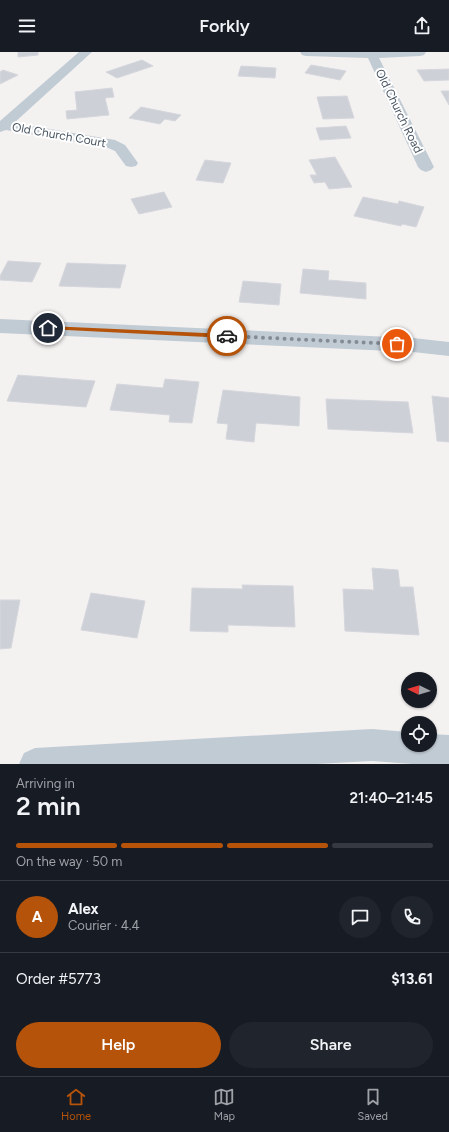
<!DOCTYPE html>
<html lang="en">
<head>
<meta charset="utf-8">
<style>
  body { margin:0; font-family:Figtree,sans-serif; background:#20242c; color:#f1f3f6; height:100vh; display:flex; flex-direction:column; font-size:15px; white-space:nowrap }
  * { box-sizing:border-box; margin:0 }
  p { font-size:13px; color:#9ea1a6 }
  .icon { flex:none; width:22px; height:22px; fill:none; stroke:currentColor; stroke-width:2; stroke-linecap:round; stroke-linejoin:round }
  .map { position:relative; height:712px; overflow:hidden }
  .details { display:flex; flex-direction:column; background:#171b24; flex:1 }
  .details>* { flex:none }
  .needle { width:26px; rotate:275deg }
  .buttons { position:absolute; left:401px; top:620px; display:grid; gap:8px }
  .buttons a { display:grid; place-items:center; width:36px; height:36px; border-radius:50%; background:#171b24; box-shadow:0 1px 3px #0004; font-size:20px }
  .pin { position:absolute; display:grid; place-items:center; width:34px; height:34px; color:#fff; margin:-17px; border:2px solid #fff; border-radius:50%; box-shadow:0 1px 4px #0007 }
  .courier { position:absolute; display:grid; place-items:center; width:40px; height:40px; margin:-20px; border:3px solid #b45309; border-radius:50%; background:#fff; color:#222; box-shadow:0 1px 5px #0007 }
  .overview em { font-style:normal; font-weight:600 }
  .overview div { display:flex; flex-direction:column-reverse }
  .overview { display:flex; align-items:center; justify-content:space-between; height:68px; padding:0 16px }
  h1 { font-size:26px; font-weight:600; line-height:30px }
  .bar { display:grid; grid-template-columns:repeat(4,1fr); gap:6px 4px; align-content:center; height:48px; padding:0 16px }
  .bar i { height:5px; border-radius:3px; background:#363941 }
  .bar .current { background:#b45309 }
  .bar p { grid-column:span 4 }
  .line { display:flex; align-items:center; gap:10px; padding:0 16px; border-top:1px solid #363941 }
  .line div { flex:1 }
  .round { display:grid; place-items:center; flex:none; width:42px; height:42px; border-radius:21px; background:#20242c }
  .action { display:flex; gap:8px; margin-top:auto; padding:8px 16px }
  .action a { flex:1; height:46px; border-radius:24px; background:#b45309; color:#fff; font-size:16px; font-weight:600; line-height:46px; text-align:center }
  .action a+a { background:#20242c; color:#f1f3f6 }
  header { display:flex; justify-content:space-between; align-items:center; height:52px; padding:0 16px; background:#171b24; font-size:18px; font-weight:600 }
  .menu { display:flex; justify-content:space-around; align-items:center; height:56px; border-top:1px solid #363941; background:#171b24; font-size:11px; color:#9ea1a6 }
  .menu a { display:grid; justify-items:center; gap:2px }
  .menu .current { color:#b45309 }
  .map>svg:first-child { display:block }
</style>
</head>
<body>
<header><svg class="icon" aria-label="menu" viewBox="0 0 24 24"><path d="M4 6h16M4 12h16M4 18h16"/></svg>Forkly<svg class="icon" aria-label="share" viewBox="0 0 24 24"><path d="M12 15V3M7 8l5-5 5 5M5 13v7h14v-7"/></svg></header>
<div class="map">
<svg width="449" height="712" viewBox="0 0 449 712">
  <rect width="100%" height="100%" fill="#f4f1f1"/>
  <g fill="#cdd0d6" stroke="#d5d7dd">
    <path d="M 18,0 L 38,0 L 38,3 L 18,5 Z"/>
    <path d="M 142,8 L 153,14 L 117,26 L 106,20 Z"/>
    <path d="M 311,13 L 346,19 L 340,28 L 305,21 Z"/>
    <path d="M 241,14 L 276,16 L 275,26 L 238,24 Z"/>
    <path d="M 449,17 L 449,28 L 424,29 L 417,18 Z"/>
    <path d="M 3,18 L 18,23 L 0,32 L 0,20 Z"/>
    <path d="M 112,36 L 114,45 L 105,46 L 109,63 L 67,67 L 66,59 L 77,58 L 75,40 Z"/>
    <path d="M 441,39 L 449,39 L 449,53 Z"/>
    <path d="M 347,44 L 354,66 L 323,67 L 317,45 Z"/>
    <path d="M 141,55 L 181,63 L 175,69 L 165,67 L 160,72 L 129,66 Z"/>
    <path d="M 346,74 L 351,86 L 320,88 L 316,76 Z"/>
    <path d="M 335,105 L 352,135 L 329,137 L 325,130 L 314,131 L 310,123 L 317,123 L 309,108 Z"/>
    <path d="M 205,108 L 231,111 L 223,131 L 196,128 Z"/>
    <path d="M 164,140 L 172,155 L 139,162 L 131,147 Z"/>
    <path d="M 363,145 L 398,152 L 399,149 L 424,155 L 416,175 L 402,172 L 401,174 L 354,164 Z"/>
    <path d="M 8,209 L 41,211 L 32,230 L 0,228 L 0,224 Z"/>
    <path d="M 67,211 L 126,213 L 120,236 L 59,234 Z"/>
    <path d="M 303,217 L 329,219 L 328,228 L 366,231 L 366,247 L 300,241 Z"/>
    <path d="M 243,229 L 281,232 L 279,253 L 239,250 Z"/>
    <path d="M 18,323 L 95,329 L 86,355 L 7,349 Z"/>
    <path d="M 165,327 L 199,330 L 192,371 L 169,370 L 170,363 L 110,358 L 117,332 L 163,336 Z"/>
    <path d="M 223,338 L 300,345 L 299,374 L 256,371 L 254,390 L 226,387 L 228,372 L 217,371 Z"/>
    <path d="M 432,344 L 449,346 L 449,390 L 437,389 Z"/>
    <path d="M 326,347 L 408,350 L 413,381 L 328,377 Z"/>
    <path d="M 372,516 L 398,518 L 400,535 L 413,535 L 419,583 L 345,579 L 343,537 L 374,538 Z"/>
    <path d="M 242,533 L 293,534 L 295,575 L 228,573 L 228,580 L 190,579 L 192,536 L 243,537 Z"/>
    <path d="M 91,541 L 145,549 L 137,586 L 81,578 Z"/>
    <path d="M 0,548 L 20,548 L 11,596 L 0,597 Z"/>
  </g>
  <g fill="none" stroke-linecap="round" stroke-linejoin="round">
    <g fill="#c1cbd4" fill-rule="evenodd">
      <path d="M 79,0 L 92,0 L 14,71 L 115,88 L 125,93 L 138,111 L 136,114 L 131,115 L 126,114 L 115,99 L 106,95 L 6,78 L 0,80 L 0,69 Z"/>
      <path d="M 300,0 L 426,0 L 424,3 L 420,4 L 379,6 L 434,115 L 431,118 L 426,120 L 421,118 L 418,115 L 368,6 L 306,4 L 302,3 Z"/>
      <path d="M 0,267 L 413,286 L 449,290 L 449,304 L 413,300 L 0,281 Z"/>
      <path d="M 372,677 L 408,680 L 408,693 L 430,693 L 430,682 L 449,683 L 449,712 L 412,712 L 372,709 L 316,712 L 19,712 L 24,701 L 35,696 Z"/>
    </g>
  </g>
  <path fill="#b45309" d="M 48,274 L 227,282 L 230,284 L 227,286 L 46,277 L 46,275 Z"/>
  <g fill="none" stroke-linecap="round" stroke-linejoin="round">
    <path stroke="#848b93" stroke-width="4" stroke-dasharray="0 7.2" d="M 227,284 L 397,292"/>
  </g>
  <g text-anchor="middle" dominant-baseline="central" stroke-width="4" stroke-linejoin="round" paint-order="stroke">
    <g font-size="12" fill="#475461" stroke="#fff">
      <text transform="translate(399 59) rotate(64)">Old Church Road</text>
      <text transform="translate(59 83) rotate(10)">Old Church Court</text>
    </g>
  </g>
</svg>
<div class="buttons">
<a><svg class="needle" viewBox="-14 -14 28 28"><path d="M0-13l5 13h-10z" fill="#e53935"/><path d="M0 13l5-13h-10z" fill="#9ea1a6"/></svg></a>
<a><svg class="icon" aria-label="locate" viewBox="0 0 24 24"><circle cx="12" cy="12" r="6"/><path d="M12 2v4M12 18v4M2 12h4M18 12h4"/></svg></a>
</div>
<div class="pin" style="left:397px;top:292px;background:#ea580c"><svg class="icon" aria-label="bag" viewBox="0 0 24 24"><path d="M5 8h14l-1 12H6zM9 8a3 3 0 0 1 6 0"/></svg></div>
<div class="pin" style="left:48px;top:276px;background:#1f2937"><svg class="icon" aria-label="home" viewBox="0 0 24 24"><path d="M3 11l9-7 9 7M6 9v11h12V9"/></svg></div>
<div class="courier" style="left:227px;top:284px"><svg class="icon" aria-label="car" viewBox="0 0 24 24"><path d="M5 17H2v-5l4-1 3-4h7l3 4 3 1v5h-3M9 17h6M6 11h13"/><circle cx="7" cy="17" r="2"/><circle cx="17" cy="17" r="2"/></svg></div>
</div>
<section class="details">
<div class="overview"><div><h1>2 min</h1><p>Arriving in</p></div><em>21:40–21:45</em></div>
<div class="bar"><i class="current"></i><i class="current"></i><i class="current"></i><i></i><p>On the way · 50 m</p></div>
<div class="line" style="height:72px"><b class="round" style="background:#b45309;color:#fff">A</b><div><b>Alex</b><p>Courier · 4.4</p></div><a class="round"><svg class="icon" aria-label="chat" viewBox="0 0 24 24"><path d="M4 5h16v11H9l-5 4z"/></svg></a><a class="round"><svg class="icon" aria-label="phone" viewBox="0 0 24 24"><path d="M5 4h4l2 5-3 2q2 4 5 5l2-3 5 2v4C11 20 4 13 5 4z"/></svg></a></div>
<div class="line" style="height:52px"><div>Order #5773</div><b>$13.61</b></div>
<div class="action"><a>Help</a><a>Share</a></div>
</section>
<nav class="menu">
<a class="current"><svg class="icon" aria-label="home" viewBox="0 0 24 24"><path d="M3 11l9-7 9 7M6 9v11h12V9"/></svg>Home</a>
<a><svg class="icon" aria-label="map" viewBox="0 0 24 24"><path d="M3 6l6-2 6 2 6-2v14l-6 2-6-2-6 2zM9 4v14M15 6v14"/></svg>Map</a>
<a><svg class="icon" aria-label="saved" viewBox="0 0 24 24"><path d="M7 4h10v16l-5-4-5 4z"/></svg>Saved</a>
</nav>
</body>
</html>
